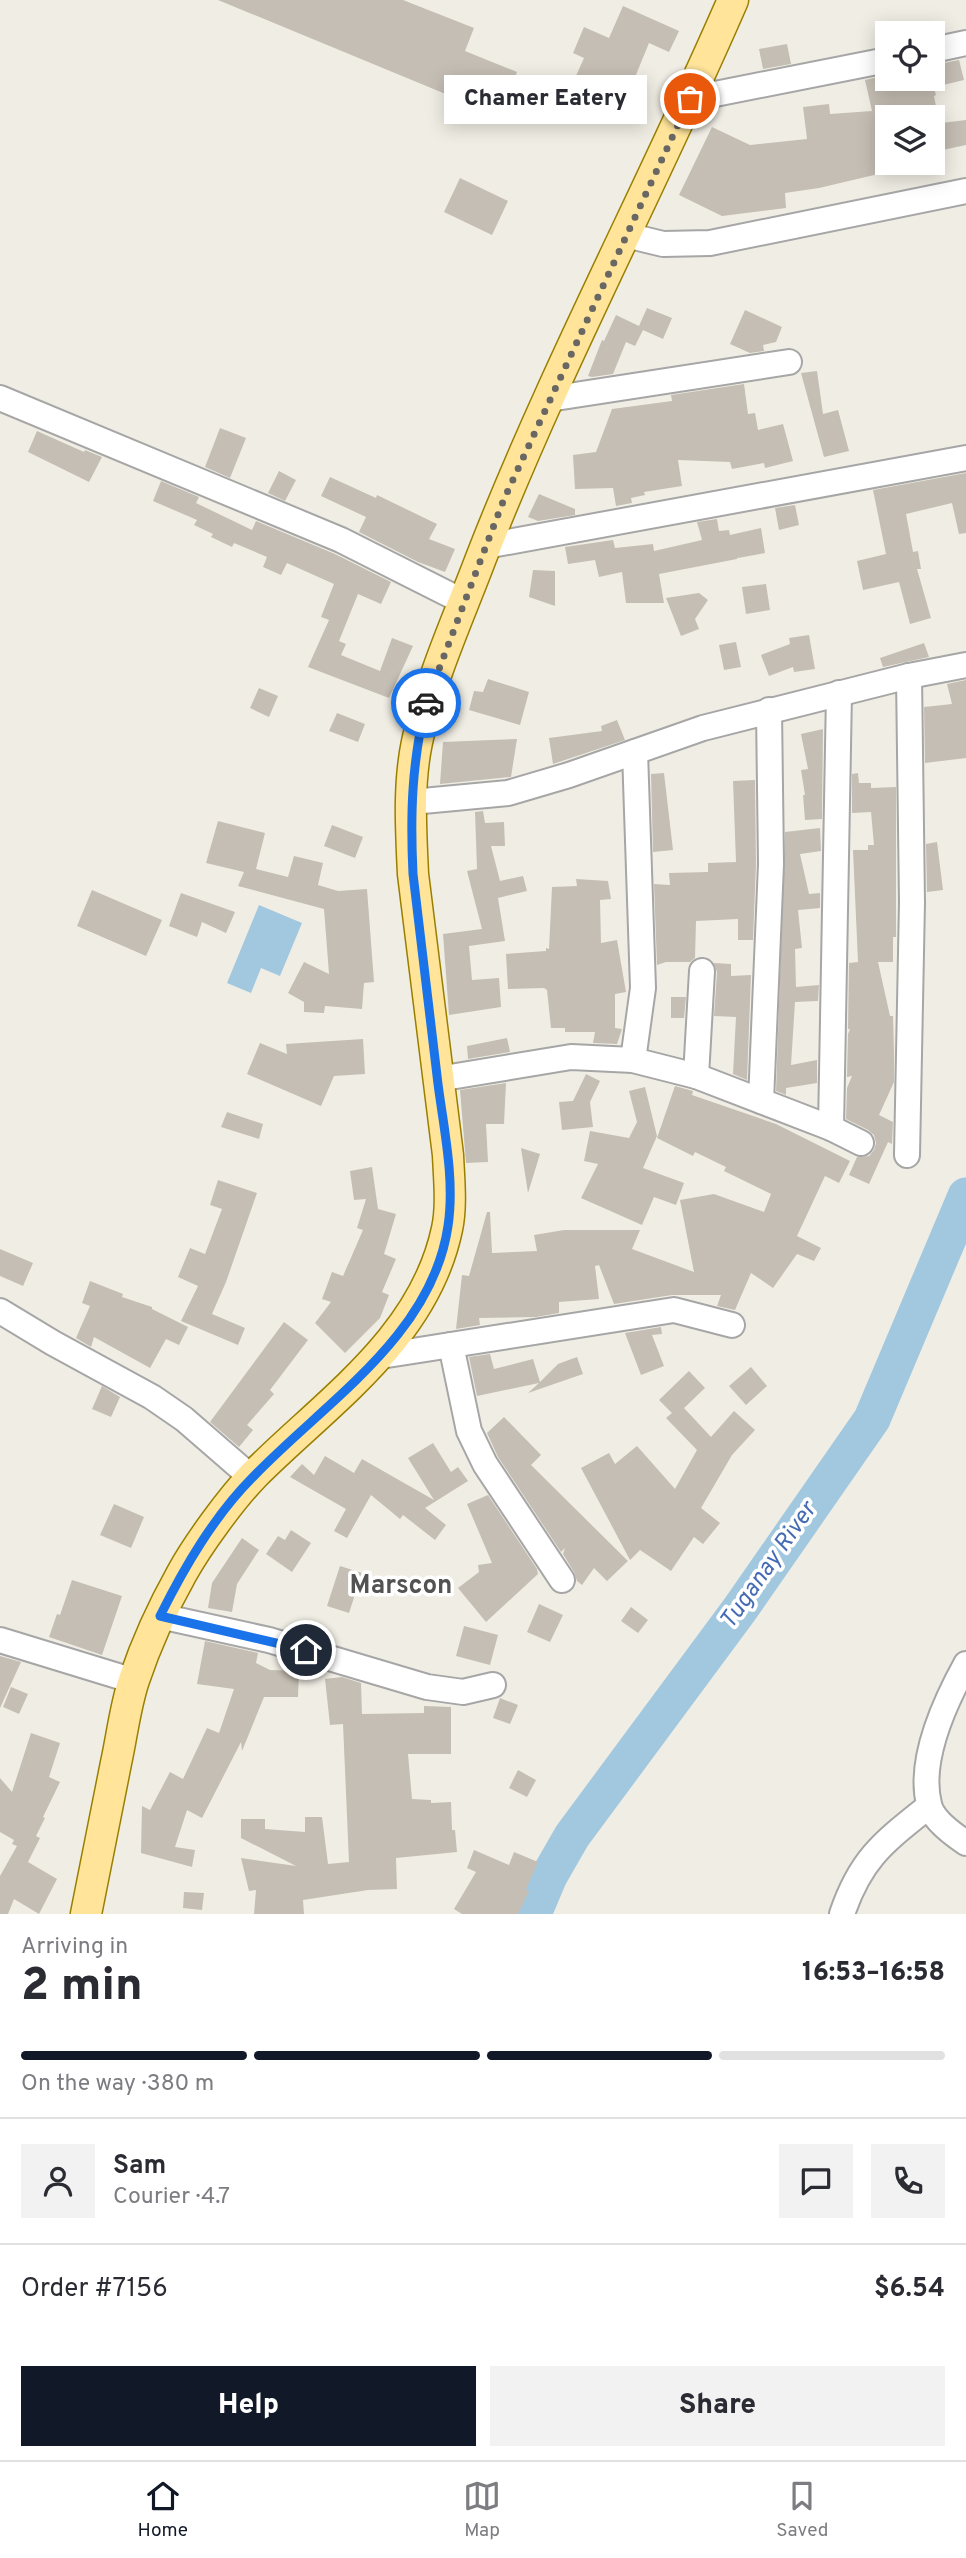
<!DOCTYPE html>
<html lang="en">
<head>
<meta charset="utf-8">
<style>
  body { margin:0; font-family:Overpass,sans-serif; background:#f2f2f3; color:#2b2b33; height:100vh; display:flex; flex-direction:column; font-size:26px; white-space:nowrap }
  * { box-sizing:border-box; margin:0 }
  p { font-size:23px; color:#7c7c81 }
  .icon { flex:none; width:38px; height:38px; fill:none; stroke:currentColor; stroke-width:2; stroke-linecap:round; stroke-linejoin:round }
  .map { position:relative; height:1914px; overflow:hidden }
  .drawer { display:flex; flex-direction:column; background:#fff; flex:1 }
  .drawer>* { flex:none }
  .fabs { position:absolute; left:875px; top:21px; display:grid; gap:14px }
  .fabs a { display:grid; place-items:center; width:70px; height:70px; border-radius:0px; background:#fff; box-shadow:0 4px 18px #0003; font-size:35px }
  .pin { position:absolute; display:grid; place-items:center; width:60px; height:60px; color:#fff; margin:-30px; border:4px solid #fff; border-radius:50%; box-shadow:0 2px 7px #0007 }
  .courier { position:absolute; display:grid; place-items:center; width:70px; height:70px; margin:-35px; border:5px solid #1a73e8; border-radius:50%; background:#fff; color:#222; box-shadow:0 2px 9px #0007 }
  .bubble { position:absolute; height:49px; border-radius:0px; background:#fff; box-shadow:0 4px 18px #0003; font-size:23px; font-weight:800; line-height:49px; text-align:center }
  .headline em { font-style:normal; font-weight:800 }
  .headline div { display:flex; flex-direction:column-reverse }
  .headline { display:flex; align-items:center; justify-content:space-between; height:119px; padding:0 21px }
  h1 { font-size:46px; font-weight:800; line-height:52px }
  .bar { display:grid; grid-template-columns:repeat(4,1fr); gap:10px 7px; align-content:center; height:84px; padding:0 21px }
  .bar i { height:9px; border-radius:5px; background:#e1e1e2 }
  .bar .current { background:#111827 }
  .bar p { grid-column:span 4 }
  .line { display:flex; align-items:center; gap:18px; padding:0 21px; border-top:2px solid #e1e1e2 }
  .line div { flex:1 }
  .round { display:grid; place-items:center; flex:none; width:74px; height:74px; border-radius:0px; background:#f2f2f3 }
  .button { display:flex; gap:14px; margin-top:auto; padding:14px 21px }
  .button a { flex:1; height:80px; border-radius:0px; background:#111827; color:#fff; font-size:28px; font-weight:800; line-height:80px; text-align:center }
  .button a+a { background:#f2f2f3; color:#2b2b33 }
  .tabs { display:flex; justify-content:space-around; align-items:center; height:98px; border-top:2px solid #e1e1e2; background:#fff; font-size:19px; color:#7c7c81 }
  .tabs a { display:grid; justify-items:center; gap:4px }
  .tabs .current { color:#111827 }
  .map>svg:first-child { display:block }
</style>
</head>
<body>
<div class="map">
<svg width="966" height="1914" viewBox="0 0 966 1914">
  <rect width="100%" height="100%" fill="#f0eee4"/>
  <path fill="#a2c8e0" d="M 259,905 L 302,923 L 280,976 L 261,968 L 251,993 L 227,983 Z"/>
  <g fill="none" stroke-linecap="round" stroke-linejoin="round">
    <path stroke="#a2c8e0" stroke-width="37" d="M 533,1914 L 549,1876 L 572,1836 L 740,1609 L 872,1419 L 966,1196"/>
  </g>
  <g fill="#c5beb4">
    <path d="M 218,0 L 403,0 L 474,28 L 465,51 L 517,72 L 510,88 L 522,92 L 513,117 L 448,93 L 448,95 Z"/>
    <path d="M 623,6 L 679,31 L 669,52 L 649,43 L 617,121 L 553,94 L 571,87 L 584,58 L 573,53 L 584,27 L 609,38 Z"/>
    <path d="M 787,44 L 791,64 L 763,69 L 759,49 Z"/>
    <path d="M 959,60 L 964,80 L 939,86 L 934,65 Z"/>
    <path d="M 887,75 L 887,79 L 931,79 L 936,95 L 934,96 L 938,117 L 887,117 L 887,172 L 819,188 L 785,193 L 786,208 L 722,216 L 679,195 L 712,127 L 750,145 L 807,139 L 803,107 L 829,104 L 830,114 L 872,111 L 865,80 Z"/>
    <path d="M 966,120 L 966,145 L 933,152 L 933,124 Z"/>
    <path d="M 460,178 L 508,201 L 492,235 L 444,212 Z"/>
    <path d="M 647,308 L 672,318 L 663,339 L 643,330 L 635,346 L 626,342 L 613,374 L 592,377 L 588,376 L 602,340 L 604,341 L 616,315 L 639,326 Z"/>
    <path d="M 745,310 L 782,327 L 776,342 L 763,345 L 764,351 L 750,353 L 730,344 Z"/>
    <path d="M 817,371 L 823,414 L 838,410 L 849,451 L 824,457 L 801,373 Z"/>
    <path d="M 744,384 L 748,414 L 755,413 L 758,430 L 783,424 L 793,461 L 765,468 L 764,463 L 732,469 L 730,462 L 678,460 L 682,486 L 644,492 L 645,495 L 631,498 L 632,503 L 616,506 L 613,488 L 575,489 L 573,455 L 596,452 L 612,409 L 672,401 L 671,395 Z"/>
    <path d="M 220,428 L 246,438 L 230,478 L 205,467 Z"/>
    <path d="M 37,431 L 84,452 L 85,450 L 102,457 L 89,482 L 28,452 Z"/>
    <path d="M 279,471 L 296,480 L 285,501 L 268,493 Z"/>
    <path d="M 966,473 L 966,533 L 959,534 L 952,503 L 906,514 L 913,552 L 918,551 L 921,569 L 917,569 L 931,618 L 910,624 L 899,582 L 863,590 L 857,561 L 886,554 L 873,490 Z"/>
    <path d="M 330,477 L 376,498 L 377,495 L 437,524 L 429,539 L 455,549 L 445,572 L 418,562 L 359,532 L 366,517 L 321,496 Z"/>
    <path d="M 161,481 L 199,497 L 196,503 L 252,530 L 256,521 L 335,554 L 391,582 L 381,604 L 358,594 L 339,641 L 346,644 L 341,655 L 380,671 L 392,638 L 413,646 L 389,698 L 308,667 L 329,620 L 321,617 L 334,584 L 287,563 L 281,575 L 263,567 L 267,557 L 234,543 L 232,547 L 211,537 L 213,534 L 194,525 L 197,520 L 153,501 Z"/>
    <path d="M 539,494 L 575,509 L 575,515 L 538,521 L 528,517 Z"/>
    <path d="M 795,505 L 799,525 L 779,530 L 775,508 Z"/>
    <path d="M 717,519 L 719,531 L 729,530 L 730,535 L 761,528 L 765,553 L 738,558 L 738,557 L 737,559 L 659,574 L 664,603 L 626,603 L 622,572 L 599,577 L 595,560 L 568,564 L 565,547 L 613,540 L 615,548 L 653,544 L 654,551 L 702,540 L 697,522 Z"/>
    <path d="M 533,570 L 555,571 L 555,606 L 529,597 Z"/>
    <path d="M 766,584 L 770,610 L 746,614 L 742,587 Z"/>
    <path d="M 699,593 L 708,600 L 695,619 L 699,629 L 681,636 L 666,598 Z"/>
    <path d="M 809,635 L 815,669 L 794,672 L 793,667 L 769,676 L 761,655 L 790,644 L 789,638 Z"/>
    <path d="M 736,642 L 741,667 L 724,670 L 719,645 Z"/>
    <path d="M 924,643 L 929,657 L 883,667 L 880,658 Z"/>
    <path d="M 488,679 L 529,692 L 520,725 L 469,710 L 474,691 L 483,692 Z"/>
    <path d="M 966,680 L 966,758 L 925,763 L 924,707 L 952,704 L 947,684 Z"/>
    <path d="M 259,688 L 278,696 L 269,717 L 250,708 Z"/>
    <path d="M 337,713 L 365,724 L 358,742 L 329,731 Z"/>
    <path d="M 617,720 L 625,740 L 553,764 L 549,738 L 602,731 L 601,726 Z"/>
    <path d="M 823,729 L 822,819 L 805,820 L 803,795 L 805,795 L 801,770 L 808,769 L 801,734 Z"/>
    <path d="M 517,739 L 511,777 L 440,784 L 443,742 Z"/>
    <path d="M 664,773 L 673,850 L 653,852 L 651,774 Z"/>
    <path d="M 858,773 L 859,783 L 871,783 L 871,788 L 896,787 L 896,937 L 893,937 L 893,962 L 878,962 L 890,1016 L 893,1016 L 894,1052 L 894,1082 L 879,1115 L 893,1122 L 892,1144 L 888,1142 L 869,1184 L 849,1175 L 857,1157 L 869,1156 L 874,1150 L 876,1143 L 874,1135 L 868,1130 L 846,1119 L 847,1088 L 852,1076 L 847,1077 L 848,1034 L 850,1029 L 848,1029 L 849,963 L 858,962 L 853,850 L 868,850 L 868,845 L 874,845 L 871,812 L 852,813 L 852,774 Z"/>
    <path d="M 755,780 L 756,864 L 753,940 L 738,940 L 738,919 L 696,921 L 695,958 L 690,962 L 666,962 L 657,965 L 654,884 L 670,885 L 669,873 L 708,872 L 708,863 L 736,862 L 733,781 Z"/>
    <path d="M 483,811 L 485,823 L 504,822 L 505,846 L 491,846 L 500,881 L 523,876 L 527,891 L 498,898 L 505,941 L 469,946 L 472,980 L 499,978 L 501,1007 L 449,1015 L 443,934 L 482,929 L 467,871 L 477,869 L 475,812 Z"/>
    <path d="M 218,821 L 265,833 L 256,869 L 288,877 L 294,856 L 323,863 L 318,885 L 338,891 L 367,889 L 374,982 L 364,983 L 362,1009 L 325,1006 L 324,1013 L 304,1012 L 304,1002 L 288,993 L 304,962 L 329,974 L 324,909 L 238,886 L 244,872 L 206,863 Z"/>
    <path d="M 332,825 L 363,837 L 355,858 L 324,846 Z"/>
    <path d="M 820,828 L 821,851 L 800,854 L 809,894 L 820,893 L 820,908 L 798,910 L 802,948 L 795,949 L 796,987 L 819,985 L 818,1001 L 795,1002 L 791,1065 L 817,1060 L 817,1083 L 786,1088 L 786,1095 L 776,1091 L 785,832 Z"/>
    <path d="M 937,842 L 943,890 L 927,892 L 926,844 Z"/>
    <path d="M 576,879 L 608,881 L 611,899 L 600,900 L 601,943 L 617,940 L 626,992 L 615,994 L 615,1028 L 622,1029 L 617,1044 L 593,1043 L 595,1032 L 565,1032 L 565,1028 L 551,1028 L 547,990 L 544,988 L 508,989 L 506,954 L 546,951 L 546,948 L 549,949 L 552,887 L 577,886 Z"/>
    <path d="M 92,890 L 162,920 L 146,956 L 77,926 Z"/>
    <path d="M 181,893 L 235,912 L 226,933 L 202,922 L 197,937 L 169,926 Z"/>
    <path d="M 714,963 L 731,964 L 731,976 L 751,975 L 747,1080 L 733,1074 L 736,1017 L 714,1016 L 717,972 Z"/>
    <path d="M 671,997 L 686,997 L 684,1018 L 671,1018 Z"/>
    <path d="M 507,1038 L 510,1052 L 468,1059 L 467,1046 Z"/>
    <path d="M 363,1039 L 365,1074 L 334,1076 L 321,1106 L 247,1074 L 260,1043 L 287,1054 L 286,1044 Z"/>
    <path d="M 586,1074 L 600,1081 L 590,1102 L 593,1127 L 562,1130 L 559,1102 L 573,1101 Z"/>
    <path d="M 506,1083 L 504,1124 L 486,1124 L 488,1162 L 466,1163 L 460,1090 Z"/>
    <path d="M 675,1086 L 693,1091 L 692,1095 L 776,1124 L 850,1161 L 839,1183 L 825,1176 L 797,1236 L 821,1248 L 814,1261 L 797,1254 L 773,1288 L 751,1273 L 735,1310 L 717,1306 L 721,1295 L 672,1295 L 614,1304 L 599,1265 L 595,1266 L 599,1299 L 559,1302 L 559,1313 L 536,1317 L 479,1318 L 480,1325 L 456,1329 L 462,1275 L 469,1276 L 487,1212 L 490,1212 L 492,1253 L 537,1251 L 534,1235 L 564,1230 L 640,1230 L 632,1249 L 694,1272 L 680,1200 L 714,1194 L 764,1212 L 771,1194 L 724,1171 L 726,1167 L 695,1152 L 693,1156 L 657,1138 Z"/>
    <path d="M 645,1087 L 657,1136 L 643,1168 L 684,1183 L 676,1205 L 654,1197 L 642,1225 L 581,1198 L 598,1164 L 584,1161 L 590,1131 L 629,1138 L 637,1122 L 629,1091 Z"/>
    <path d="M 227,1112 L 263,1124 L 259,1139 L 221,1127 Z"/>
    <path d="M 521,1148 L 540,1154 L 528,1193 Z"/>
    <path d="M 372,1167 L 378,1209 L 396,1214 L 384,1254 L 396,1259 L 382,1292 L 389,1295 L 380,1318 L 345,1353 L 315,1323 L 331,1302 L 322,1299 L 332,1272 L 343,1276 L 363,1230 L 357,1228 L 366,1199 L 354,1200 L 350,1171 Z"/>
    <path d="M 218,1180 L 257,1193 L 226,1282 L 212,1314 L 245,1328 L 238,1345 L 181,1321 L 198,1286 L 178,1277 L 190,1248 L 205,1254 L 222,1209 L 210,1205 Z"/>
    <path d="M 0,1249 L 33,1263 L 23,1286 L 0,1276 Z"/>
    <path d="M 90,1281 L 123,1294 L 122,1297 L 152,1307 L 152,1309 L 188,1327 L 179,1345 L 166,1339 L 150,1368 L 94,1337 L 91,1347 L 76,1338 L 90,1306 L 82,1303 Z"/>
    <path d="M 284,1322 L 308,1340 L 270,1390 L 274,1394 L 247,1425 L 253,1430 L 239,1447 L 210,1422 Z"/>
    <path d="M 661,1327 L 662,1334 L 652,1335 L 664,1366 L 641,1375 L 625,1333 Z"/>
    <path d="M 490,1354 L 494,1369 L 533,1359 L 540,1382 L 558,1364 L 577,1357 L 583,1374 L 528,1393 L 539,1383 L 477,1396 L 469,1357 Z"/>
    <path d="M 751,1367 L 767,1386 L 746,1405 L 729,1386 Z"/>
    <path d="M 689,1371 L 705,1388 L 684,1408 L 711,1437 L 734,1411 L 755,1430 L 732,1455 L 701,1508 L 720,1523 L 703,1544 L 694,1537 L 671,1571 L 640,1550 L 630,1560 L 581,1468 L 609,1453 L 615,1464 L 637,1446 L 675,1489 L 697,1450 L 666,1418 L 672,1413 L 659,1400 Z"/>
    <path d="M 102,1386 L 120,1397 L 111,1417 L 92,1409 Z"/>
    <path d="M 504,1417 L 541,1455 L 531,1465 L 628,1561 L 607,1581 L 594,1568 L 582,1585 L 577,1581 L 574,1572 L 563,1554 L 565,1548 L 561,1552 L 498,1457 L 487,1433 Z"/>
    <path d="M 433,1443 L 451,1472 L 458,1467 L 468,1481 L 425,1508 L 446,1525 L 435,1540 L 403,1515 L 400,1519 L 371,1495 L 347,1538 L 334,1531 L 346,1509 L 290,1477 L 302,1464 L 314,1475 L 325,1456 L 354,1473 L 362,1459 L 434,1500 L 408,1458 Z"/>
    <path d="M 488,1495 L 537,1569 L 538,1574 L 486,1622 L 458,1588 L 479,1572 L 478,1565 L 492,1563 L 467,1504 Z"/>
    <path d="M 114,1504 L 144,1517 L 131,1548 L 100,1535 Z"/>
    <path d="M 291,1530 L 311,1543 L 292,1572 L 266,1554 L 278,1536 L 285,1540 Z"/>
    <path d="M 242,1538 L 259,1550 L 237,1584 L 232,1612 L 208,1608 L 212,1583 Z"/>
    <path d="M 340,1566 L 362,1573 L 349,1613 L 327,1606 Z"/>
    <path d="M 72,1580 L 122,1596 L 102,1655 L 49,1637 L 57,1614 L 60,1615 Z"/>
    <path d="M 539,1604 L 563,1615 L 550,1642 L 527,1632 Z"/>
    <path d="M 631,1607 L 648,1620 L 638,1633 L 621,1621 Z"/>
    <path d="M 464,1626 L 498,1635 L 490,1665 L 456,1656 Z"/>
    <path d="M 205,1641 L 258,1653 L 256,1663 L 270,1670 L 299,1671 L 298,1697 L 264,1697 L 242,1751 L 241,1742 L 202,1818 L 187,1810 L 175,1847 L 195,1850 L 192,1867 L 141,1853 L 142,1806 L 150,1810 L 170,1772 L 183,1779 L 207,1728 L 219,1733 L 234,1689 L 197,1684 Z"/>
    <path d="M 0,1656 L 21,1662 L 0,1708 Z"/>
    <path d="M 342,1677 L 361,1683 L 362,1714 L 424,1713 L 424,1706 L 451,1707 L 451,1754 L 408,1754 L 412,1799 L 431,1800 L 431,1803 L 451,1802 L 452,1830 L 455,1830 L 457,1852 L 396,1858 L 397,1889 L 368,1890 L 303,1900 L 304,1914 L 254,1914 L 256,1890 L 249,1891 L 241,1858 L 296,1866 L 241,1838 L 241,1819 L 265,1819 L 265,1829 L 305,1832 L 305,1817 L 322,1817 L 328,1864 L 349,1862 L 343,1724 L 330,1725 L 325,1679 Z"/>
    <path d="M 11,1687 L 28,1694 L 19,1714 L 3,1707 Z"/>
    <path d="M 500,1698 L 518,1705 L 510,1724 L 493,1718 Z"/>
    <path d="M 31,1733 L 60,1743 L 49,1777 L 60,1782 L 43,1817 L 45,1818 L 36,1836 L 40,1838 L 28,1862 L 57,1879 L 39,1914 L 14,1899 L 8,1914 L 0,1914 L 0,1876 L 17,1846 L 12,1844 L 14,1840 L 0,1832 L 0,1778 L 12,1792 Z"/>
    <path d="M 518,1770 L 536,1780 L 527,1797 L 509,1788 Z"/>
    <path d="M 474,1850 L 509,1865 L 514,1852 L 538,1862 L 526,1889 L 529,1891 L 518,1914 L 462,1914 L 454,1909 L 476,1872 L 467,1868 Z"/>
    <path d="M 184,1892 L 204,1893 L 202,1910 L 183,1908 Z"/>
  </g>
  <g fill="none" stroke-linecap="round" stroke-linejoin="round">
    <g stroke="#a6a6a6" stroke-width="28">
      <g id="minor">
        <path d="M 933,50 L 966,43"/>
        <path d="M 690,99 L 887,60"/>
        <path d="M 626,235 L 663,244 L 710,243 L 966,191"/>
        <path d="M 0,398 L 341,540 L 464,602"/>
        <path d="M 549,399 L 789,362"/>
        <path d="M 486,546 L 966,458"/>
        <path d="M 412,802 L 508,793 L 569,775 L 703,728 L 909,676 L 966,665"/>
        <path d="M 633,1060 L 643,988 L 635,752"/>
        <path d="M 696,1076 L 702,971"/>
        <path d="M 438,1079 L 571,1057 L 633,1060 L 696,1076 L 831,1128 L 861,1143"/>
        <path d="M 761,1101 L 771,864 L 769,710"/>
        <path d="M 831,1128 L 839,693"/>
        <path d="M 907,1155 L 912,902 L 909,676"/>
        <path d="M 0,1311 L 53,1343 L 152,1397 L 184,1419 L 252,1478"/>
        <path d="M 451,1345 L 469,1431 L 485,1464 L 562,1580"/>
        <path d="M 381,1356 L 674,1310 L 732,1325"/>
        <path d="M 160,1616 L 269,1640 L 427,1687 L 463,1692 L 493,1685"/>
        <path d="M 0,1640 L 134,1681"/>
        <path d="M 966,1664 C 945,1702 918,1760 929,1804 C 932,1819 954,1835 966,1843"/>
        <path d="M 842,1914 C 861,1858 884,1842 929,1806"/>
      </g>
    </g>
    <g stroke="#997f00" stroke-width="33">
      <path id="major" d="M 86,1914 C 96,1864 106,1813 116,1763 C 122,1736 125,1707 134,1680 C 146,1644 163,1607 182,1573 C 198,1544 231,1499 254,1475 C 328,1401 424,1338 447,1229 C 452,1206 449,1179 448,1155 L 413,874 C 411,831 408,785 417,742 C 430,679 458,619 481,558 C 555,368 652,187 733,0"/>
    </g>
    <use href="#minor" stroke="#fff" stroke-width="24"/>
    <use href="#major" stroke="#ffe49a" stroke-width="30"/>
  </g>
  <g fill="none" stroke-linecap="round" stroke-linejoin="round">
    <path stroke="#686764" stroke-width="7" stroke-dasharray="0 12.6" d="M 426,703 L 504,499 L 690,99"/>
    <path stroke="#1a73e8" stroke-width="9" d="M 306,1650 L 160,1616 C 185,1566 214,1516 254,1476 C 325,1402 432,1336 448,1226 C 455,1180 444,1130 438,1084 C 430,1014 422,944 413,874 C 410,812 412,763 426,703"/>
  </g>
  <g text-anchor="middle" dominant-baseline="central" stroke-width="7" stroke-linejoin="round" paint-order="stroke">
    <g font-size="24" font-style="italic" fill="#456bb4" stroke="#fff">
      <text transform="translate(769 1566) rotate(-55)">Tuganay River</text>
    </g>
    <g font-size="26" font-weight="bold" fill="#525252" stroke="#fff">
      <text x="401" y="1586">Marscon</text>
    </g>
  </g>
</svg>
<div class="fabs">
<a><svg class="icon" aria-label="locate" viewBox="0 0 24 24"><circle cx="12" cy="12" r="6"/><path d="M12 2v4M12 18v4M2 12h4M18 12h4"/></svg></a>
<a><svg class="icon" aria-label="layers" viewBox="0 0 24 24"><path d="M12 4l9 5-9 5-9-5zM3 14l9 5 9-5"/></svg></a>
</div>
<div class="pin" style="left:690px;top:99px;background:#ea580c"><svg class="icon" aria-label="bag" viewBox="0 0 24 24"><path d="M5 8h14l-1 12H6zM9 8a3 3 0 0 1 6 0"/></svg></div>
<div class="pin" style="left:306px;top:1650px;background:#1f2937"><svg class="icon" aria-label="home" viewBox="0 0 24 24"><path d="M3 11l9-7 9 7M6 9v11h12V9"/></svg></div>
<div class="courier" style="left:426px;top:703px"><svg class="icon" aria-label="car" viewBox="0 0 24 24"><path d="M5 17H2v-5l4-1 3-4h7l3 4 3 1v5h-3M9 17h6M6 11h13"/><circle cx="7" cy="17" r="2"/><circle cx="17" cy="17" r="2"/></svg></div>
<div class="bubble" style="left:444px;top:75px;width:203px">Chamer Eatery</div>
</div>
<section class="drawer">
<div class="headline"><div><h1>2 min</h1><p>Arriving in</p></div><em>16:53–16:58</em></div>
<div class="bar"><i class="current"></i><i class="current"></i><i class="current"></i><i></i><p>On the way · 380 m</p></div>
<div class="line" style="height:126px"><a class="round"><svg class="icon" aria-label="person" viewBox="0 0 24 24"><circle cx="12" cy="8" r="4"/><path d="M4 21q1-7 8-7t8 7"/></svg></a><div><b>Sam</b><p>Courier · 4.7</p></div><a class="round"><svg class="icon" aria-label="chat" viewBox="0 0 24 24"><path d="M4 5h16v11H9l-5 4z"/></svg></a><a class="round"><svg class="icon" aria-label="phone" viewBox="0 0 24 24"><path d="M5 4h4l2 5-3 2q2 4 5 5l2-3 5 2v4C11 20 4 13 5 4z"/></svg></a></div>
<div class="line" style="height:91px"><div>Order #7156</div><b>$6.54</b></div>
<div class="button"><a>Help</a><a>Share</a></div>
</section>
<nav class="tabs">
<a class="current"><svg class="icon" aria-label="home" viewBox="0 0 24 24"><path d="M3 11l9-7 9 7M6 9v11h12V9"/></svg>Home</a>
<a><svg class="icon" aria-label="map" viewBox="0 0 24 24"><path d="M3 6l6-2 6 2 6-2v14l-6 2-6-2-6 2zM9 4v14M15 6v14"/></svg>Map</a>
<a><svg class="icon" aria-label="saved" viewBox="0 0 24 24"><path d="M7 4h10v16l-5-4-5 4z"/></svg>Saved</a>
</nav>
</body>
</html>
